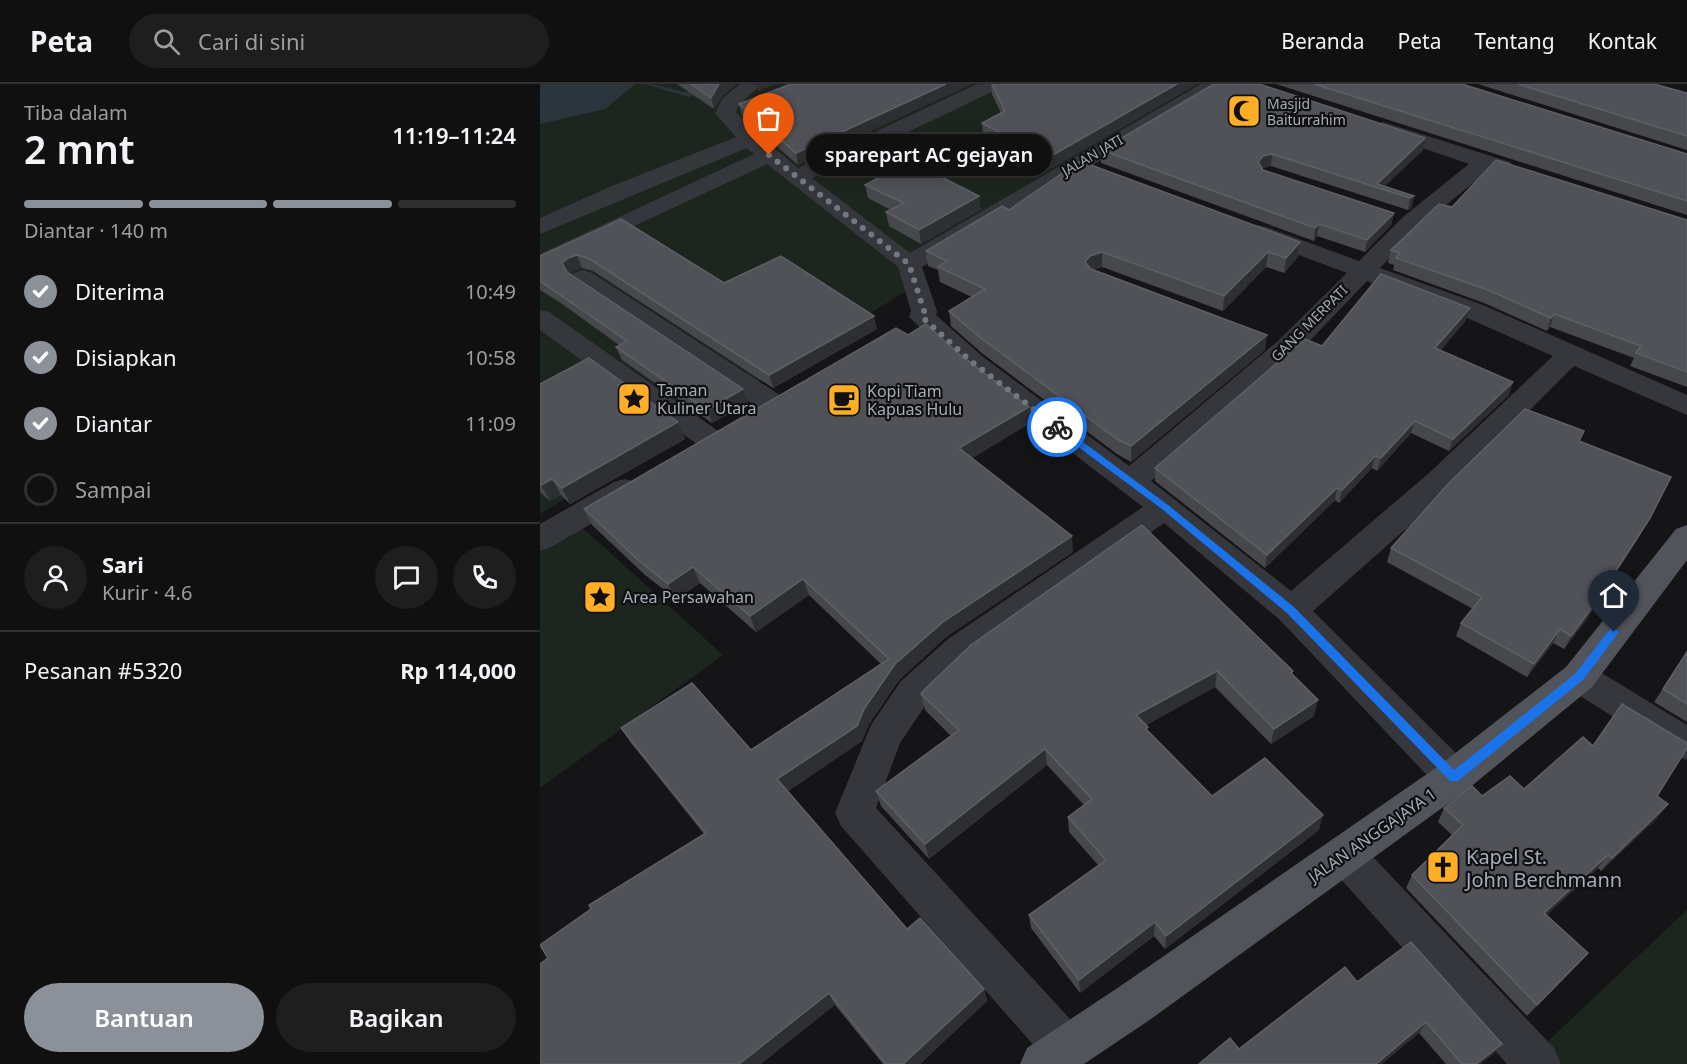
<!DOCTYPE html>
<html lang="id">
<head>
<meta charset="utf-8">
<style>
  body { margin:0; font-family:"Noto Sans",sans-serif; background:#1e1e1f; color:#f1f3f6; height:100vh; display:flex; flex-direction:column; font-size:22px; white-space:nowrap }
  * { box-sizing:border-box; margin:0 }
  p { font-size:20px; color:#9c9d9f }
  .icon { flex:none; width:33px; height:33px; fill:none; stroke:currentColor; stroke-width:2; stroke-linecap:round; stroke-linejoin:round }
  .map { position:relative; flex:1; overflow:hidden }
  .details { display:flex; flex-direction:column; background:#101011; width:540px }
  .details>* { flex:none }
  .pin { position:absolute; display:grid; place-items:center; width:51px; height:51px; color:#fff; margin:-62px -26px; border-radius:50% 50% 50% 0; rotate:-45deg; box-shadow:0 0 6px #0007 }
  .pin .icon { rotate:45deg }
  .courier { position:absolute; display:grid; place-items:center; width:60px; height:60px; margin:-30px; border:4px solid #1a73e8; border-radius:50%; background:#fff; color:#222; box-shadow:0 2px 8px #0007 }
  .bubble { position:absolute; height:42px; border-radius:21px; background:#101011; box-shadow:0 3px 15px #0003,0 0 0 2px #303031; font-size:20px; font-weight:600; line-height:42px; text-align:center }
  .headline em { font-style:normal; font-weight:600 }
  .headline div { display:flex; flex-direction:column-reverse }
  .headline { display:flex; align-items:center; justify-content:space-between; height:102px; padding:0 24px }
  h1 { font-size:39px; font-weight:600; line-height:45px }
  .bar { display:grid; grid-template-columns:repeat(4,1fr); gap:9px 6px; align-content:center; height:72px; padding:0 24px }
  .bar i { height:8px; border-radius:4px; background:#303031 }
  .bar .current { background:#8c9099 }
  .bar p { grid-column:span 4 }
  .line { display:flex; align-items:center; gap:15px; padding:0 24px; border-top:2px solid #303031 }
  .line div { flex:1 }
  .round { display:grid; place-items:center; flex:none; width:63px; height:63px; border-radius:32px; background:#1e1e1f }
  ol { padding:0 24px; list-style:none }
  li { display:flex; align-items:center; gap:18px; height:66px }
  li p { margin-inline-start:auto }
  li .icon { padding:6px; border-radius:50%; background:#8c9099; color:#fff; stroke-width:4 }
  li:last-child { color:#9c9d9f }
  li i { width:33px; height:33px; border:3px solid #303031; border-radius:50% }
  .button { display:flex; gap:12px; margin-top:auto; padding:12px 24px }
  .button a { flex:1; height:69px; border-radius:36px; background:#8c9099; color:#fff; font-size:24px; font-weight:600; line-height:69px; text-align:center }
  .button a+a { background:#1e1e1f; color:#f1f3f6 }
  header { display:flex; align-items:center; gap:36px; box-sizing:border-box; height:84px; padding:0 30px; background:#101011; border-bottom:2px solid #303031 }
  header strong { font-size:28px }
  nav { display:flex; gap:33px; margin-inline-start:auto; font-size:21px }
  .search { width:420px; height:54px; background:#1e1e1f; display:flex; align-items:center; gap:15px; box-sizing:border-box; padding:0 21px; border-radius:33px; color:#9c9d9f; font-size:22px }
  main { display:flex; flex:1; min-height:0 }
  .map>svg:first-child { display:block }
</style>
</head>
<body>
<header>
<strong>Peta</strong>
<div class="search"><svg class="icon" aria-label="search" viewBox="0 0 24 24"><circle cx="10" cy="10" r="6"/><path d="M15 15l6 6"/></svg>Cari di sini</div>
<nav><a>Beranda</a><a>Peta</a><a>Tentang</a><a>Kontak</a></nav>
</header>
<main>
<section class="details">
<div class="headline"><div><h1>2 mnt</h1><p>Tiba dalam</p></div><em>11:19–11:24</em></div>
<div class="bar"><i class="current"></i><i class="current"></i><i class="current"></i><i></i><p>Diantar · 140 m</p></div>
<ol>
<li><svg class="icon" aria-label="check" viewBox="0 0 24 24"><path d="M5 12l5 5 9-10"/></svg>Diterima<p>10:49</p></li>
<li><svg class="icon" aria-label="check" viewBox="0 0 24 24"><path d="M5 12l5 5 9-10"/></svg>Disiapkan<p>10:58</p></li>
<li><svg class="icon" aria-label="check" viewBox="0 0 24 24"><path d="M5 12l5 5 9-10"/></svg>Diantar<p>11:09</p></li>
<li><i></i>Sampai</li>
</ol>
<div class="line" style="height:108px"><a class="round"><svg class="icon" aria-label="person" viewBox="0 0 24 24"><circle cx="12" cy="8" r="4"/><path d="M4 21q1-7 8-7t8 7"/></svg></a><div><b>Sari</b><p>Kurir · 4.6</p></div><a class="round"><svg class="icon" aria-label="chat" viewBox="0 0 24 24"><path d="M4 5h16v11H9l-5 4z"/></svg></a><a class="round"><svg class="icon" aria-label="phone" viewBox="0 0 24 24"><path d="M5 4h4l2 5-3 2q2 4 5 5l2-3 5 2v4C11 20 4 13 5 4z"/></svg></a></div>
<div class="line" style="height:78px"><div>Pesanan #5320</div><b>Rp 114,000</b></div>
<div class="button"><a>Bantuan</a><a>Bagikan</a></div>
</section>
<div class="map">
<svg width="1147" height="980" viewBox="0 0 1147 980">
  <rect width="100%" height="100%" fill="#151517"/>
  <g fill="#1d261e">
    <path d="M 29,0 L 664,0 L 367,178 L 378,200 L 0,430 L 0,7 Z"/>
    <path d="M 34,436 L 183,571 L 0,704 L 0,456 Z"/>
    <path d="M 1147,826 L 1147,980 L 998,980 L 991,973 Z"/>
  </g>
  <path fill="#2a353c" d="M 51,0 L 95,0 L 65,25 L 0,40 L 0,20 Z"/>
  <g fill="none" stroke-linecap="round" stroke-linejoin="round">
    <path fill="#2a353c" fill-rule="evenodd" d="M 105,0 C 119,0 141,9 149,8 C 159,7 163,0 177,0 L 149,13 Z"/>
    <path fill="#2a353c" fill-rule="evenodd" d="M 0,0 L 51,0 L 44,9 L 0,20 Z"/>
    <g fill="#36373d" fill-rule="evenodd">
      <path d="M 200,0 L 222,0 L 199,21 L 196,28 L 218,50 L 258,84 L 437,0 L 463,0 L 460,4 L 272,94 L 370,169 L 661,0 L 685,0 L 682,4 L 382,183 L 397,227 L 396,231 L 442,272 L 589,382 L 738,257 L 807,189 L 710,153 L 706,148 L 710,143 L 718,141 L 726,143 L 819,177 L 863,133 L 929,80 L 836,48 L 832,44 L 836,40 L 843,38 L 970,78 L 973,83 L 970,88 L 962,90 L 949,86 L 879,143 L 840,184 L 943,221 L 1147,311 L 1147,331 L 1034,282 L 911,405 L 773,527 L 928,681 L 933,693 L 928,705 L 914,710 L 900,705 L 739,535 L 624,439 L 432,575 L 387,619 L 360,659 L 336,724 L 542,948 L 549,964 L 542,980 L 510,980 L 301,742 L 295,729 L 331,641 L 361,597 L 408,555 L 603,423 L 422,284 L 369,233 L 371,227 L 358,183 L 227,80 L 0,186 L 0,170 L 214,70 L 207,64 L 0,150 L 0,134 L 72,102 L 196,53 L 175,29 L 183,14 ZM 827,197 L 925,233 L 1013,272 L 889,389 L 751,507 L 611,397 L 758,269 Z"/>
      <path d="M 43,186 L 52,189 L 243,313 L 247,320 L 243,327 L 233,329 L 223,327 L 34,199 L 30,194 L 34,189 Z"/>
      <path d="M 0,226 L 9,228 L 181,349 L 186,356 L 181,363 L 171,366 L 161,363 L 0,246 Z"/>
      <path d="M 85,395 L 96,398 L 100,406 L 96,414 L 11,463 L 0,467 L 0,440 L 74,398 Z"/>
      <path d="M 1039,578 L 1052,583 L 1147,641 L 1147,676 L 1134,671 L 1026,603 L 1021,593 L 1026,583 Z"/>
      <path d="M 804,751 L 818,757 L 1014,964 L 1021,980 L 967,980 L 790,783 L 784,770 L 790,757 Z"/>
    </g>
    <path fill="#52545c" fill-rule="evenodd" d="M 1147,441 L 1147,476 L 1052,603 L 928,705 L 611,935 L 544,980 L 480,980 L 487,964 L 579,903 L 900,681 L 1026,583 L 1136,445 Z"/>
  </g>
  <g fill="#46484c">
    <path d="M 137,0 L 197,0 L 182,12 L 174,25 Z"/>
    <path d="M 251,0 L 258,81 L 202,32 L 199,20 Z"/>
    <path d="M 451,0 L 657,0 L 508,86 L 443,51 L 442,39 L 461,29 L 452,10 Z"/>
    <path d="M 736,0 L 922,0 L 1147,70 L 1147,131 Z"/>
    <path d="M 938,0 L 1114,0 L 1147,9 L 1147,66 Z"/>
    <path d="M 561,66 L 883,66 L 844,102 L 874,112 L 871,124 L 868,126 L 731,82 L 722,84 L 723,86 L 854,129 L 851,141 L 825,168 L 777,152 L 774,157 L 561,79 Z"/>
    <path d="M 325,101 L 441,125 L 381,160 L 349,142 L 346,128 L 351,126 L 328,114 Z"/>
    <path d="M 912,123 L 1147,136 L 1147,303 L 1090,282 L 1094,274 L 1010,243 L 1007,247 L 944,219 L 853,186 L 854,181 L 848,179 L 851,166 Z"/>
    <path d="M 469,126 L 760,158 L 758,173 L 744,189 L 726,183 L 683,227 L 562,183 L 553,186 L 725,266 L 591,378 L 577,370 L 443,270 L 411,242 L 409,227 L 432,213 L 400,198 L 398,186 L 388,182 L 386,167 Z"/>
    <path d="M 81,135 L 184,199 L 337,245 L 233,304 L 53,187 L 42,184 L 33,187 L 31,190 L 208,319 L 172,339 L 82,276 L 76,263 L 79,261 L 18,217 L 0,206 L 0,172 Z"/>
    <path d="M 926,236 L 900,267 L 969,311 L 909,367 L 871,349 L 837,387 L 832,384 L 799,419 L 795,416 L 725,484 L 615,397 L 615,384 L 782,262 Z"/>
    <path d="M 0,300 L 138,338 L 145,355 L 30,420 L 21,411 L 10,417 L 0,408 Z"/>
    <path d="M 490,339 L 432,374 L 533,468 L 406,553 L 359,596 L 329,640 L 322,657 L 248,707 L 367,845 L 444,905 L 447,917 L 380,980 L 343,980 L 295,921 L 164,750 L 91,659 L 81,644 L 211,666 L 341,580 L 269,511 L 216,548 L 160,499 L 136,515 L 105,491 L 52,441 L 44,425 Z"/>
    <path d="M 1040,357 L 1102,448 L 1046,536 L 1024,565 L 1013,559 L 987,593 L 916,552 L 921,539 L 933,525 L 847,478 L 851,464 Z"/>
    <path d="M 431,561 L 753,587 L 752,590 L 774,632 L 731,660 L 675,603 L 606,641 L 608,648 L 672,712 L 779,746 L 625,865 L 614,852 L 540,909 L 491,844 L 489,831 L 558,781 L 529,748 L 528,733 L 544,721 L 507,681 L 389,775 L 341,722 L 336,707 L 411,652 L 385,626 L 381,610 Z"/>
    <path d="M 1147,568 L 1147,638 L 1114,618 Z"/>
    <path d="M 984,705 L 1117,712 L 1128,720 L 1117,734 L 1061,787 L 1058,784 L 1006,831 L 1048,869 L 1037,881 L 987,932 L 866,804 L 872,791 L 912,751 L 898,738 L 904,724 L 942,712 Z"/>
    <path d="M 817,898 L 962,960 L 953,970 L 940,980 L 906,980 L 879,949 L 699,965 Z"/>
  </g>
  <g fill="#2e2f32">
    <path d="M 179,0 L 197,0 L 182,12 L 174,25 L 171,14 Z"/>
    <path d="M 216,0 L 236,0 L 218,7 Z"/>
    <path d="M 406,0 L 432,0 L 258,81 L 256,69 Z"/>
    <path d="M 637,0 L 657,0 L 508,86 L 508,74 Z"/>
    <path d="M 885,54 L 883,66 L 842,105 L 837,100 Z"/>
    <path d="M 732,70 L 731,82 L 721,84 L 718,78 L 723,72 Z"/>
    <path d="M 439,112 L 441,125 L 381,160 L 379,146 Z"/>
    <path d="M 874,112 L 871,124 L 868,126 L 870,114 Z"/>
    <path d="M 854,129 L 851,141 L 825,168 L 827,156 Z"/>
    <path d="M 779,140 L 777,152 L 774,157 L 775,144 Z"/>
    <path d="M 760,158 L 758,173 L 744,189 L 746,174 Z"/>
    <path d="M 562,168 L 562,183 L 550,187 L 545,178 L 550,172 Z"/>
    <path d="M 728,168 L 726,183 L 683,227 L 684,212 Z"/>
    <path d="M 37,171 L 42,184 L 33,187 L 28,193 L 22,179 L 28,174 Z"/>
    <path d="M 930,224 L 926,236 L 892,277 L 895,264 Z"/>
    <path d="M 1014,230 L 1010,243 L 1007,247 L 1011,234 Z"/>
    <path d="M 334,232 L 337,245 L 233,304 L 229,291 Z"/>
    <path d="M 727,251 L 725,266 L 591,378 L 591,362 Z"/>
    <path d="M 973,298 L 969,311 L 909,367 L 913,355 Z"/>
    <path d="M 203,305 L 208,319 L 172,339 L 167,326 Z"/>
    <path d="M 489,323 L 490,339 L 421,381 L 419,364 Z"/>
    <path d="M 875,337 L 871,349 L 837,387 L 841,374 Z"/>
    <path d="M 138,338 L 145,355 L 30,420 L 22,404 Z"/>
    <path d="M 835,372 L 832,384 L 799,419 L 802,406 Z"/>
    <path d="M 12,395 L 21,411 L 10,417 L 1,401 Z"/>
    <path d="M 797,404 L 795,416 L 725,484 L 727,471 Z"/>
    <path d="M 1110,434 L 1102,448 L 1046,536 L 1024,565 L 1031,552 Z"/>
    <path d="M 532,452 L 533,468 L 406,553 L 359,596 L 329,640 L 322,657 L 244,710 L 237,695 L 324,625 L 355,580 L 403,538 Z"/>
    <path d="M 153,483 L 160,499 L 136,515 L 128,500 Z"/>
    <path d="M 263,495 L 269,511 L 216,548 L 210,532 Z"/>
    <path d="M 1020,545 L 1013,559 L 987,593 L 994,580 Z"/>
    <path d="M 677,587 L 675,603 L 596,647 L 596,631 Z"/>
    <path d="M 778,616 L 774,632 L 731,660 L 734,645 Z"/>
    <path d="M 505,665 L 507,681 L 389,775 L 385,760 Z"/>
    <path d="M 1128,720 L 1117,734 L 1061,787 L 1072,774 Z"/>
    <path d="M 783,731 L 779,746 L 625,865 L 626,852 Z"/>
    <path d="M 1068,771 L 1058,784 L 995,842 L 1004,829 Z"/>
    <path d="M 615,838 L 614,852 L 540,909 L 539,896 Z"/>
    <path d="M 1048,869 L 1037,881 L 987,932 L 997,921 Z"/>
    <path d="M 444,905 L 447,917 L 380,980 L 363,980 Z"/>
    <path d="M 289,909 L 295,921 L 221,980 L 199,980 Z"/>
    <path d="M 886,938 L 879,949 L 842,980 L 836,980 Z"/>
    <path d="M 962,960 L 953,970 L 940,980 L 936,980 Z"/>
  </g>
  <g fill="#515258" stroke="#5e6067" stroke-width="1.5">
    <path d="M 151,0 L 179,0 L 171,14 Z"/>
    <path d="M 251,0 L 406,0 L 256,69 L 199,20 Z"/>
    <path d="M 452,0 L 637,0 L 508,74 L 442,39 L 465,27 Z"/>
    <path d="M 674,0 L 719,0 L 885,54 L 837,100 L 874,112 L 870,114 L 732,70 L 723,72 L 718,78 L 723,86 L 854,129 L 827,156 L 779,140 L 775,144 L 561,66 Z"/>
    <path d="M 774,0 L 922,0 L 1147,70 L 1147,117 Z"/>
    <path d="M 978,0 L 1114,0 L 1147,9 L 1147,52 Z"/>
    <path d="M 956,76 L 1147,136 L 1147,288 L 1096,269 L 1101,262 L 1014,230 L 1011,234 L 948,206 L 856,174 L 860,169 L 851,166 L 899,120 L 912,123 Z"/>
    <path d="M 370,77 L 439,112 L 379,146 L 346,128 L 364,119 L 325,101 Z"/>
    <path d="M 540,77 L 760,158 L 746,174 L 728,168 L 684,212 L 562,168 L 550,172 L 545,178 L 551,185 L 727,251 L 591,362 L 577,355 L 442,255 L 409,227 L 445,205 L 398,183 L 407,177 L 386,167 L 462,122 L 469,126 Z"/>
    <path d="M 81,135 L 184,199 L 241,172 L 334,232 L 229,291 L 48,174 L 37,171 L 28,174 L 22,179 L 27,188 L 203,305 L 167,326 L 76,263 L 87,257 L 0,197 L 0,172 Z"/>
    <path d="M 841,190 L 930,224 L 895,264 L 973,298 L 913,355 L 875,337 L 841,374 L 835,372 L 802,406 L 797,404 L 727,471 L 615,384 L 765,255 L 782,262 Z"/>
    <path d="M 386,240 L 418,269 L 489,323 L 419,364 L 532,452 L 403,538 L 355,580 L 324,625 L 317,642 L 237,695 L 367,845 L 380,834 L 444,905 L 363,980 L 346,980 L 289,909 L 199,980 L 0,980 L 0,880 L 8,874 L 0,861 L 51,825 L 49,821 L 166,749 L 81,644 L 152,599 L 211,666 L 349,575 L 263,495 L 210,532 L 153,483 L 128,500 L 97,475 L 44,425 L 356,244 L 368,251 Z"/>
    <path d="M 49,274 L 138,338 L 22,404 L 12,395 L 1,401 L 0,400 L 0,300 Z"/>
    <path d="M 985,325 L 1044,347 L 1039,357 L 1131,393 L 1110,434 L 1053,522 L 1031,552 L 1020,545 L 994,580 L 921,539 L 942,513 L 851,464 L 909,399 Z"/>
    <path d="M 602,441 L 753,587 L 751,589 L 778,616 L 734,645 L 677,587 L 596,631 L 608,643 L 606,645 L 672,712 L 725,674 L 783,731 L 626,852 L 615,838 L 539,896 L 489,831 L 566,776 L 528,733 L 552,715 L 505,665 L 385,760 L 336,707 L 419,646 L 381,610 L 385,605 L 431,561 Z"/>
    <path d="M 1147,568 L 1147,620 L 1123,605 Z"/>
    <path d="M 1082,620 L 1147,659 L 1147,664 L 1117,712 L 1128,720 L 1072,774 L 1068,771 L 1004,829 L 1048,869 L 997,921 L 872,791 L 923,741 L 904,724 L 932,702 L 942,712 L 970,692 L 984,705 L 1043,653 L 1053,662 Z"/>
    <path d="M 871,858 L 962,960 L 936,980 L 922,980 L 886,938 L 836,980 L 659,980 L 690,954 L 699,965 L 805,883 L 817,898 Z"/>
  </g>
  <path fill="#1a73e8" d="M 514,341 L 520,341 L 628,421 L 754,523 L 914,686 L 1035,590 L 1070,545 L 1074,544 L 1079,548 L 1043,596 L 918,697 L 910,697 L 747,529 L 622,425 L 514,345 Z"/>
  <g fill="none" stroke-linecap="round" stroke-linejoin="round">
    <path stroke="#737780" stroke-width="6" stroke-dasharray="0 10.8" d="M 229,71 L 369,180 L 384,227 L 382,233 L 432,278 L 517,343"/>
  </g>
  <defs>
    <g id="mosque-square" transform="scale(1.725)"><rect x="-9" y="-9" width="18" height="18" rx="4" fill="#ffae26" stroke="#101012"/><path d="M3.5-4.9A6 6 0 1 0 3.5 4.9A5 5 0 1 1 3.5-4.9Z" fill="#111"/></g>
    <g id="sight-square" transform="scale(1.725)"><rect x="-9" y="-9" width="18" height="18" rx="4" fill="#ffae26" stroke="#101012"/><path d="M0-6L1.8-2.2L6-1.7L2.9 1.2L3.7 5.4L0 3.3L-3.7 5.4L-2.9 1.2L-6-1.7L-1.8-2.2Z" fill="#111"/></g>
    <g id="cafe-square" transform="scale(1.725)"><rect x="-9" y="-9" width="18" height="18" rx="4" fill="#ffae26" stroke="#101012"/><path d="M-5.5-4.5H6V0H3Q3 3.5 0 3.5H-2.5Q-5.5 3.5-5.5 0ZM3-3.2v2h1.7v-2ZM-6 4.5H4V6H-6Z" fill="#111"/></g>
    <g id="church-square" transform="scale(1.725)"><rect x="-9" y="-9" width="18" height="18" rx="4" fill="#ffae26" stroke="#101012"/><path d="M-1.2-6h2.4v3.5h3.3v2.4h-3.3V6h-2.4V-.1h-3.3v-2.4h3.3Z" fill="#111"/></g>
  </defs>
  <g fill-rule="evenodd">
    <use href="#mosque-square" x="704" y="27"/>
    <use href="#sight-square" x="94" y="315"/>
    <use href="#cafe-square" x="304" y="316"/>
    <use href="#sight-square" x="60" y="513"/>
    <use href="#church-square" x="903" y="783"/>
  </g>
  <g text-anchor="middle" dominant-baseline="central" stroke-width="4.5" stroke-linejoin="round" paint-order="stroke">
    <g font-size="14" fill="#a6acb8" stroke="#101012" text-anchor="start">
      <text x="727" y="19">Masjid<tspan x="727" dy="16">Baiturrahim</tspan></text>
    </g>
    <g font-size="14" fill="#a6acb8" stroke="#101012">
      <text transform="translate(552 71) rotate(-30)">JALAN JATI</text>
      <text transform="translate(769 239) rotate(-45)">GANG MERPATI</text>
    </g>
    <g font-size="16" fill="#a6acb8" stroke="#101012" text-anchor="start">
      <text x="117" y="306">Taman<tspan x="117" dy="18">Kuliner Utara</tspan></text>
      <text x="327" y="307">Kopi Tiam<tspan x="327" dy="18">Kapuas Hulu</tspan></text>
      <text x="83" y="513">Area Persawahan</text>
    </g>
    <g font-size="16" fill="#a6acb8" stroke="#101012">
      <text transform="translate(832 751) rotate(-35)">JALAN ANGGAJAYA 1</text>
    </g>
    <g font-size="20" fill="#a6acb8" stroke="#101012" text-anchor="start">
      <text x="926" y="772">Kapel St.<tspan x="926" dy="23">John Berchmann</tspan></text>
    </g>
  </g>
</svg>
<div class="pin" style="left:229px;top:71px;background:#ea580c"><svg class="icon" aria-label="bag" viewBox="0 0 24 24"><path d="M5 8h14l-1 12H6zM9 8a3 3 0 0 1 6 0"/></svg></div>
<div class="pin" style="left:1074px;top:548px;background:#1f2937"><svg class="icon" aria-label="home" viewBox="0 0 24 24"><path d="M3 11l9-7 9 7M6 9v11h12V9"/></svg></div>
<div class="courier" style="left:517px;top:343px"><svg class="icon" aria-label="bike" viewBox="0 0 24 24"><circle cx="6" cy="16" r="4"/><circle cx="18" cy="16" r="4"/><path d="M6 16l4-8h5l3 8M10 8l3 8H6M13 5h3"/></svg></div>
<div class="bubble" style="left:266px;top:50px;width:246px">sparepart AC gejayan</div>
</div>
</main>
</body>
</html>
